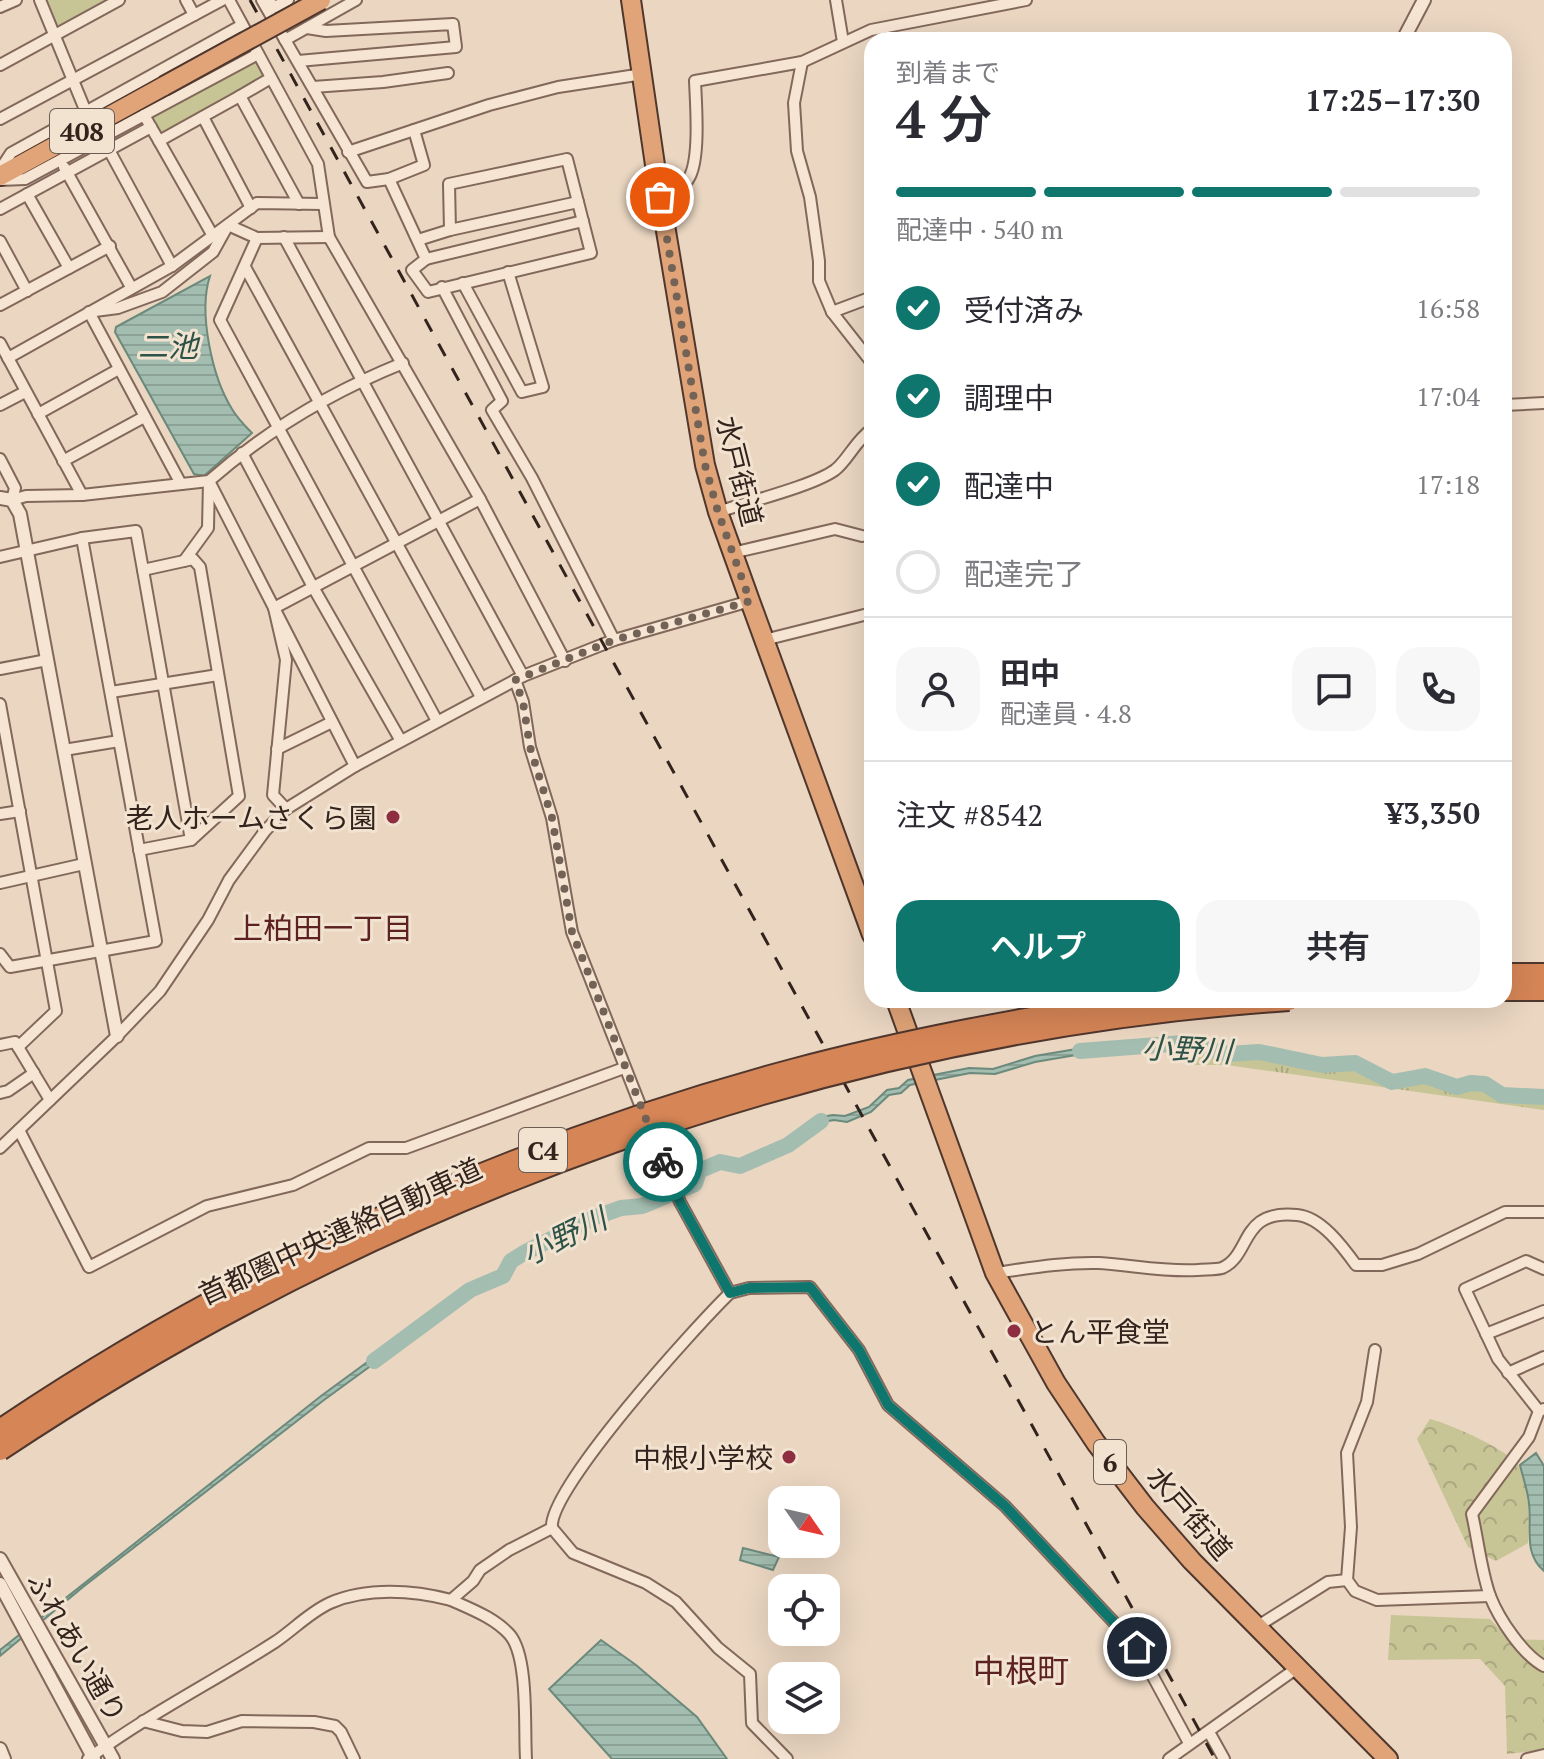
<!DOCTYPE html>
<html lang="ja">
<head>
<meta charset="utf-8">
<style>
  body { margin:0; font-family:"PT Serif","Noto Sans JP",serif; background:#f7f7f7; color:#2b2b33; height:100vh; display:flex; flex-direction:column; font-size:30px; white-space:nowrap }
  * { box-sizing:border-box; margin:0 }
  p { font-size:26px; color:#7c7c81 }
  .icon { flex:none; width:44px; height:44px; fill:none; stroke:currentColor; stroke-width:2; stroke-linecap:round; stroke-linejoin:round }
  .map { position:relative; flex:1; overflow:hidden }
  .details { position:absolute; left:864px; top:32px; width:648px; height:976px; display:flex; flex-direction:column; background:#fff; border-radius:24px; box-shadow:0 8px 32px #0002 }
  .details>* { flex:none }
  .needle { width:52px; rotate:124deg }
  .buttons { position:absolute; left:768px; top:1486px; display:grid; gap:16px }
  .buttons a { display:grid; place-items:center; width:72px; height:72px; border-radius:16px; background:#fff; box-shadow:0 8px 32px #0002; font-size:40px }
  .pin { position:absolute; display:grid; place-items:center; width:68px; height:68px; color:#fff; margin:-34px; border:4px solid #fff; border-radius:50%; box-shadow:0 2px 8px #0007 }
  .courier { position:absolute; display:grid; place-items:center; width:80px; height:80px; margin:-40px; border:6px solid #0f766e; border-radius:50%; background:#fff; color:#222; box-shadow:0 2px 10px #0007 }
  .headline em { font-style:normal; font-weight:600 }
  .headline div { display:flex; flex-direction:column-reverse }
  .headline { display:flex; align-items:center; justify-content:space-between; height:136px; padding:0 32px }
  h1 { font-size:52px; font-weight:600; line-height:60px }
  .bar { display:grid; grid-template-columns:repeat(4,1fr); gap:12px 8px; align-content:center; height:96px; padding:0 32px }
  .bar i { height:10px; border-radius:6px; background:#e1e1e2 }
  .bar .on { background:#0f766e }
  .bar p { grid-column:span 4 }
  .line { display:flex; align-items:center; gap:20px; padding:0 32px; border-top:2px solid #e1e1e2 }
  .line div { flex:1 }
  .round { display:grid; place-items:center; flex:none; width:84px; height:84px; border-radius:24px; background:#f7f7f7 }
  ol { padding:0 32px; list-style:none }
  li { display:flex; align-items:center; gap:24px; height:88px }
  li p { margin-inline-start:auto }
  li .icon { padding:8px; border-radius:50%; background:#0f766e; color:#fff; stroke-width:4 }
  li:last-child { color:#7c7c81 }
  li i { width:44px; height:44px; border:4px solid #e1e1e2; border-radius:50% }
  .button { display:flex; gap:16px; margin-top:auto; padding:16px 32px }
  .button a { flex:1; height:92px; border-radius:24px; background:#0f766e; color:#fff; font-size:32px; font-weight:600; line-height:92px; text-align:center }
  .button a+a { background:#f7f7f7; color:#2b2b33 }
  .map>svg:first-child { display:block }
</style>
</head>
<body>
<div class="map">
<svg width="1544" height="1759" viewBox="0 0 1544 1759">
  <defs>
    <pattern id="grass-tufts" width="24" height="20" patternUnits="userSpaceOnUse" patternTransform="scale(2)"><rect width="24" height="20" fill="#c7c496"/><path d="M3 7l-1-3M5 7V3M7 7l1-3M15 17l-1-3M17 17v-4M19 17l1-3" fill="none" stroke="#aba881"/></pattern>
    <pattern id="forest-crowns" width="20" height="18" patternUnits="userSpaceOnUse" patternTransform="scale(2)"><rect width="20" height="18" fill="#c7c496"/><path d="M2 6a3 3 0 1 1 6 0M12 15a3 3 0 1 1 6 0" fill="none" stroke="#aba881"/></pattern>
    <pattern id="water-rules" width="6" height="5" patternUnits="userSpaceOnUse" patternTransform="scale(2)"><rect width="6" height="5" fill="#a3bdb0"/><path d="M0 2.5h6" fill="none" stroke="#8da297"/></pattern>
  </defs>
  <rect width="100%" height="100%" fill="#ead6c1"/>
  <path fill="url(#grass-tufts)" d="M 1191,1050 L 1229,1059 L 1272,1059 L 1298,1066 L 1319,1069 L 1354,1065 L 1378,1081 L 1387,1084 L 1399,1084 L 1414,1079 L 1459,1089 L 1471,1084 L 1503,1097 L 1544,1099 L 1544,1110 L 1227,1065 L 1189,1065 Z"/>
  <g fill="url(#forest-crowns)">
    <path d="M 1430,1419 C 1450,1424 1513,1451 1521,1469 C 1530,1493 1529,1517 1528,1543 L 1496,1561 L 1468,1547 L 1417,1439 Z"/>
    <path d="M 1391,1615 L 1490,1619 L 1509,1639 L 1544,1640 L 1544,1750 L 1507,1754 L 1505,1686 L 1480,1659 L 1388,1660 Z"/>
  </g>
  <g fill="#c7c496">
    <path d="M 44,0 L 106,0 L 59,27 L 53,25 Z"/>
    <path d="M 248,61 L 255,63 L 262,75 L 260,82 L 168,134 L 160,132 L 153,120 L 154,114 Z"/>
  </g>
  <g fill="url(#water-rules)" stroke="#6b8a7c" stroke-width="2">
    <path d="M 210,276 C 198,312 212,377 232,409 C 237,418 245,426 252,433 L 204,476 L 194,474 L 115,332 L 116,327 Z"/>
    <path d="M 1100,1045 L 1100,1051 L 1035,1062 L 995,1074 L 970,1073 L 910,1085 L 901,1093 L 889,1095 L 871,1112 L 847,1122 L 834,1120 L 823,1122 L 805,1135 L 802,1131 L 821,1117 L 833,1115 L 845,1116 L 869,1107 L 887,1090 L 899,1088 L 908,1080 L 969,1068 L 993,1069 L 1035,1056 Z"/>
    <path d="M 388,1347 L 391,1351 L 324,1400 L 83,1587 L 0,1656 L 0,1650 L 321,1396 Z"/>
    <path d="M 1536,1453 L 1544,1466 L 1544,1571 C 1523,1553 1532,1528 1529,1504 C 1528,1491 1523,1478 1520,1465 Z"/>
    <path d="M 743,1548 L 779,1557 L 773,1570 L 740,1560 Z"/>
    <path d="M 601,1640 L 636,1665 L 697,1717 L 727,1759 L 612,1759 L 549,1689 Z"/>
  </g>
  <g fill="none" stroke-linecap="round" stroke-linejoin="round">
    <g stroke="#a3bdb0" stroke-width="16">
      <path d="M 1080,1051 L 1183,1043 L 1228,1054 L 1259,1052 L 1322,1065 L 1355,1063 L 1392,1082 L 1425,1076 L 1457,1087 L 1471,1083 L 1485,1084 L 1502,1095 L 1544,1097"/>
      <path d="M 374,1361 L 470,1290 L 503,1276 L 511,1261 L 524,1253 L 593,1218 L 621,1208 L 642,1206 L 695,1184 L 699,1171 L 720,1162 L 740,1166 L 788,1145 L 821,1121"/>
    </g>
    <g stroke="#82685a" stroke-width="14">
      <g id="minor">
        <path d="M 40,0 L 86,112"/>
        <path d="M 186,0 L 194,15"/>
        <path d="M 229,0 L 318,164 L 329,237 L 480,499 L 565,661"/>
        <path d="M 262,0 L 367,182 L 389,179 L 426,259 L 412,270 L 428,292 L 591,253 L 567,159 L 449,184 L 450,230"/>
        <path d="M 267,0 L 275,7 L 288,0"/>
        <path d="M 836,0 L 843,42"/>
        <path d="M 0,7 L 16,0"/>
        <path d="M 285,40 L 356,0"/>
        <path d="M 298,61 L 456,47 L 453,24 L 326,31 L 307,28"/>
        <path d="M 802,62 L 794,103 L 797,151 L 810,197 L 819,261 L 819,281 L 832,312 L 872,363"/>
        <path d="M 0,65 L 119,0"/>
        <path d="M 313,87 L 383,82 L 448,73"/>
        <path d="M 240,96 L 271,78"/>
        <path d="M 144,115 L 258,54"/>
        <path d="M 203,117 L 251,208"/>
        <path d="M 0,119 L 222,0"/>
        <path d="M 159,141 L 213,236"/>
        <path d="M 109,150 L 172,266"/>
        <path d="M 348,152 L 489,105 L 558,87 L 643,74"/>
        <path d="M 64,167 L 131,287"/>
        <path d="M 0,170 L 11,153 L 242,25"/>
        <path d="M 389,179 L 424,165 L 414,130"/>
        <path d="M 0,180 L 25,179 L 144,115 L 159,141 L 240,96 L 299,204"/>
        <path d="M 27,194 L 69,268"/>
        <path d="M 660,197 C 671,195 685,187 690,176 C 700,156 696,104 695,81 L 802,62 L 871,30 L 1026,0"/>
        <path d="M 0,209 L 151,127"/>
        <path d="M 284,237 L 523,676"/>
        <path d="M 329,237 L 257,238 L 220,320 L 437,721"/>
        <path d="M 418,240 L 450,230 L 578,202"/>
        <path d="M 0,241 L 27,291"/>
        <path d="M 426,259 L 583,221"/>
        <path d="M 245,267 L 481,697"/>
        <path d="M 463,283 L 522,392 L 543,387 L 508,272"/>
        <path d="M 442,287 L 502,401 L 492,410 L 532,478 L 614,640"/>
        <path d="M 0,305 L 110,246"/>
        <path d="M 95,311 L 118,308 L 162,292 L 213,252 L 228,225 L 257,238"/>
        <path d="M 89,312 L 181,484"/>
        <path d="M 832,312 L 872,297"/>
        <path d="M 0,343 L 82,495"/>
        <path d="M 8,358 L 172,266 L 257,203 L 322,204"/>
        <path d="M 0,405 L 25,392"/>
        <path d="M 1504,405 L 1544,403"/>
        <path d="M 38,414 L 119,369"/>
        <path d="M 242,453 L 313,587 L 401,741"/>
        <path d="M 0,459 L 15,488 L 12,500"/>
        <path d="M 63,461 L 144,417"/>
        <path d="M 12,500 L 26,496 L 82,495 L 209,481 L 355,766"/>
        <path d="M 718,512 C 747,502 813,486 835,470 C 848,460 855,441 872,429"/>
        <path d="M 732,553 L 835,529 L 862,536"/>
        <path d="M 0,557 L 82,538 L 136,531 L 143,570 L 193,559 L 200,567 L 239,796 L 191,840 L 139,850"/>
        <path d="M 184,561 L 208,528 L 209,481 C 267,430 331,392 403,363"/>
        <path d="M 143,570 L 191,840"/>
        <path d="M 764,640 L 872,613"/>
        <path d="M 0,669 L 47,660"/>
        <path d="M 515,680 L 523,702 L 530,747 L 552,818 L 572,932 L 644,1115"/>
        <path d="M 111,692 L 218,675"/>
        <path d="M 0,704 L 56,1011 L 18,1047"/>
        <path d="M 277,749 L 332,722"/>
        <path d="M 64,750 L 119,741"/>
        <path d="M 286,809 L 273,795 L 286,660 L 274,608 L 480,499"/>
        <path d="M 0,814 L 20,811"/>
        <path d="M 0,883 L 84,864"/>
        <path d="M 0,954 L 10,967 L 156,941 L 82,538"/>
        <path d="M 0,1045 L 15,1042 L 50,1100"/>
        <path d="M 0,1093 L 8,1091 L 34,1073"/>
        <path d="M 19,1130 L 89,1267 L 207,1206 L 293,1185 L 369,1148 L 406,1148 L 624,1068"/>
        <path d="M 650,1130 L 680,1202 L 730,1293"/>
        <path d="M 0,1148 L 117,1036 L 160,991 L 208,920 L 229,880 L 265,831 L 286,809 L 355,766 L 523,676 L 614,640 L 750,601"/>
        <path d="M 995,1273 C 1030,1268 1064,1262 1099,1263 C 1132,1265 1164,1272 1197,1270 C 1205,1269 1215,1270 1222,1268 C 1252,1255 1239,1209 1297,1215 C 1321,1217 1343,1247 1356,1265 L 1382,1265 L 1418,1254 L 1505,1212 L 1544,1212"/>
        <path d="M 1486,1334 L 1544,1311"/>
        <path d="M 1375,1350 L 1367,1402 L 1347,1453 L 1351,1527 L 1347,1580 L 1355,1591 L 1377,1600 L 1490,1596"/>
        <path d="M 1508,1373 L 1544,1357"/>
        <path d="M 1544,1409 L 1539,1411 L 1529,1437 L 1472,1514 C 1478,1540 1481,1571 1490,1596 C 1499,1619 1523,1655 1544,1666"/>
        <path d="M 1539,1411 L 1498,1359 L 1465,1289 L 1526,1261 L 1544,1269"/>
        <path d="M 552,1528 L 573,1553 L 646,1583 L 676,1602 L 718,1648 L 750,1674 L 752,1723 L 787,1759"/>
        <path d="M 451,1600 C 471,1609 495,1618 510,1635 C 529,1658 524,1729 526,1759"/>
        <path d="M 1258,1626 L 1328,1582 L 1347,1580"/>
        <path d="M 143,1721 L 182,1731 L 207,1732 L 242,1721 L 314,1722 L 335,1726 L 341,1732 L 354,1759"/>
        <path d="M 1209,1732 L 1224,1759"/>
        <path d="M 88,1759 C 147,1715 213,1682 275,1642 C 293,1630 310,1612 330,1603 C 366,1587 413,1590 451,1600 L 473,1581 L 480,1570 L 509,1550 L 552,1528 C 547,1490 697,1325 730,1293 L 749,1288 L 810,1287 L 859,1350 L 888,1405 L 1005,1506 L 1137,1647 L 1189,1743"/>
        <path d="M 1169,1759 L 1297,1668"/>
        <path d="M 1527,1759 L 1544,1755"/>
      </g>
    </g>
    <g stroke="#82685a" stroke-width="16">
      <g id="tertiary">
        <path d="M 1403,40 L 1424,0"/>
        <path d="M 0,498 L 12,500 L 20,514 L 117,1036"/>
        <path d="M 0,1559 L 113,1759"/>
        <path d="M 0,1584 L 94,1759"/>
        <path d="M 0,1749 L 4,1759"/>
      </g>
    </g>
    <g stroke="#50372e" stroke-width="22">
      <g id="trunk">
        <path d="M 631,0 L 655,165 L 705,465 L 718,512 L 750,601 L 872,935"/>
        <path d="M 0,176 L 164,86"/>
        <path d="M 896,1000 L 995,1273 L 1056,1383 L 1096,1443 L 1145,1507 L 1192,1561 L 1388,1759"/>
      </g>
    </g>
    <g stroke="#50372e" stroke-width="24">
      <g id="motorway">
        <path d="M 1504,974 L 1544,974"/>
        <path d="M 1504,990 L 1544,990"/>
      </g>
    </g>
    <use href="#minor" stroke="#f6e5d3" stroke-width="10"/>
    <use href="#tertiary" stroke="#f6e5d3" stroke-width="12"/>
    <use href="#trunk" stroke="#e0a478" stroke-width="18"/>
    <use href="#motorway" stroke="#d58556" stroke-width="20"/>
    <path stroke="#33231d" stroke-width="3" stroke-dasharray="14 14" stroke-linecap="butt" d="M 250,0 L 1215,1759"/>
    <g stroke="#50372e" stroke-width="22" stroke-linecap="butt">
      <path id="trunk-bridge" d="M 164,86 L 321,0"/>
    </g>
    <g stroke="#50372e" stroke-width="24" stroke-linecap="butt">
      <g id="motorway-bridge">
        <path d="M 0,1430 C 240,1268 512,1145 792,1070 C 905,1040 1020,1019 1136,1000"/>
        <path d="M 0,1450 C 381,1196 830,1031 1289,1000"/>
      </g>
    </g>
    <use href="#trunk-bridge" stroke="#e0a478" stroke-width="18"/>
    <use href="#motorway-bridge" stroke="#d58556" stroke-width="20"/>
  </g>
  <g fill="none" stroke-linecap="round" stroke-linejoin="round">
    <path stroke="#736256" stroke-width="8" stroke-dasharray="0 14.4" d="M 660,197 L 705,465 L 718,512 L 750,601 L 614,640 L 515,680 L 523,702 L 530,747 L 552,818 L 572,932 L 663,1162"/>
    <path stroke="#0f766e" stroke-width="10" d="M 663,1162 L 680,1202 L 730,1293 L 749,1288 L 810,1287 L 859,1350 L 888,1405 L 1005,1506 L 1137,1647"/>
  </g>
  <g fill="#8d2e41" stroke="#f2e2d0" stroke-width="3">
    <circle cx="393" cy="817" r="8"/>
    <circle cx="1014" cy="1331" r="8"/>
    <circle cx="789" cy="1457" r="8"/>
  </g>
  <g text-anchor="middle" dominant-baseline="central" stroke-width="6" stroke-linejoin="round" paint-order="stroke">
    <g fill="#f2e2d0" stroke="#6c5c53" stroke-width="2">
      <rect x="50" y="109" width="64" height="44" rx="6"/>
      <rect x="519" y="1128" width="48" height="44" rx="6"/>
      <rect x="1094" y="1440" width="32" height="44" rx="6"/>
    </g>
    <g font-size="26" font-weight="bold" fill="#33231d">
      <text x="82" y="131">408</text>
      <text x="543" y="1150">C4</text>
      <text x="1110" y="1462">6</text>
    </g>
    <g font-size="28" fill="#33231d" stroke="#f2e2d0">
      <text transform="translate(740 471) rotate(76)">水戸街道</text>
      <text transform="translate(340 1231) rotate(-25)">首都圏中央連絡自動車道</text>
      <text transform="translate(1190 1513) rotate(49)">水戸街道</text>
      <text transform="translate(77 1647) rotate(60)">ふれあい通り</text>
    </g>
    <g font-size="28" fill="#33231d" stroke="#f2e2d0" text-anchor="end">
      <text x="377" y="817">老人ホームさくら園</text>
      <text x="1030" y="1331" text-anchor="start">とん平食堂</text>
      <text x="773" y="1457">中根小学校</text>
    </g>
    <g font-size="30" font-style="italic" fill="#2d5248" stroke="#f2e2d0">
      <text x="168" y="346">二池</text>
      <text transform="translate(1187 1049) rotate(3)">小野川</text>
      <text transform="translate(564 1236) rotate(-26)">小野川</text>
    </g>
    <g font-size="30" fill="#5c2120" stroke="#f2e2d0">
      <text x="323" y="928">上柏田一丁目</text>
    </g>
    <g font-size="32" fill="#5c2120" stroke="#f2e2d0">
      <text x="1021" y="1670">中根町</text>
    </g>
  </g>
</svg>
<div class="buttons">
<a><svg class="needle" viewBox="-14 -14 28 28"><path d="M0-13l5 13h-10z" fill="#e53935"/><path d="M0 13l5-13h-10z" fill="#7c7c81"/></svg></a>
<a><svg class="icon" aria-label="locate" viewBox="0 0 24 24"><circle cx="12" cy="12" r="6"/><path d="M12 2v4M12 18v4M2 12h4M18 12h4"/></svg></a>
<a><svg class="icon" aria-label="layers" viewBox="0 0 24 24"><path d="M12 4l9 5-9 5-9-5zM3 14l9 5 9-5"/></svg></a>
</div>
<div class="pin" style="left:660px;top:197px;background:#ea580c"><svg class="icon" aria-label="bag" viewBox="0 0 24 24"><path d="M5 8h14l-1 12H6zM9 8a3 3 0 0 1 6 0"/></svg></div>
<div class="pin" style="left:1137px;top:1647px;background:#1f2937"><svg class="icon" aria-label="home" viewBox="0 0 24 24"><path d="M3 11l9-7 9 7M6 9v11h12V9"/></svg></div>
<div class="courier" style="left:663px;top:1162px"><svg class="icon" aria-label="bike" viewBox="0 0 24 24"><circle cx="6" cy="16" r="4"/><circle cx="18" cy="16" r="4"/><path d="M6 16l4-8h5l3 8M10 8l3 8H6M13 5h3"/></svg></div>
<section class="details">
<div class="headline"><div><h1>4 分</h1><p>到着まで</p></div><em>17:25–17:30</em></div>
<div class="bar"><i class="on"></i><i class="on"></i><i class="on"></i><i></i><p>配達中 · 540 m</p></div>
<ol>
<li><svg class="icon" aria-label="check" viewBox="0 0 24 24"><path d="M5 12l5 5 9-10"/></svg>受付済み<p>16:58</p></li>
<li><svg class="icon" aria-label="check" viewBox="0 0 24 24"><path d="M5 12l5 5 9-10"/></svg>調理中<p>17:04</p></li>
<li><svg class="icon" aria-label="check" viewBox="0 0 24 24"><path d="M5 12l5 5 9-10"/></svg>配達中<p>17:18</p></li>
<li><i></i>配達完了</li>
</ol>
<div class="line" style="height:144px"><a class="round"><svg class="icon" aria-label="person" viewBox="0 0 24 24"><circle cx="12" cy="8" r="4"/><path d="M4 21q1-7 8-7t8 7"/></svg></a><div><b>田中</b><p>配達員 · 4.8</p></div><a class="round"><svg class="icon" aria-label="chat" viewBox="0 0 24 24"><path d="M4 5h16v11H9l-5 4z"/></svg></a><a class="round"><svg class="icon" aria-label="phone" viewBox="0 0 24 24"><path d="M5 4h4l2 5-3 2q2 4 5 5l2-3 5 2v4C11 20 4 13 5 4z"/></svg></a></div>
<div class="line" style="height:104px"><div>注文 #8542</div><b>¥3,350</b></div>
<div class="button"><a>ヘルプ</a><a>共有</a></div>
</section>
</div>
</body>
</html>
